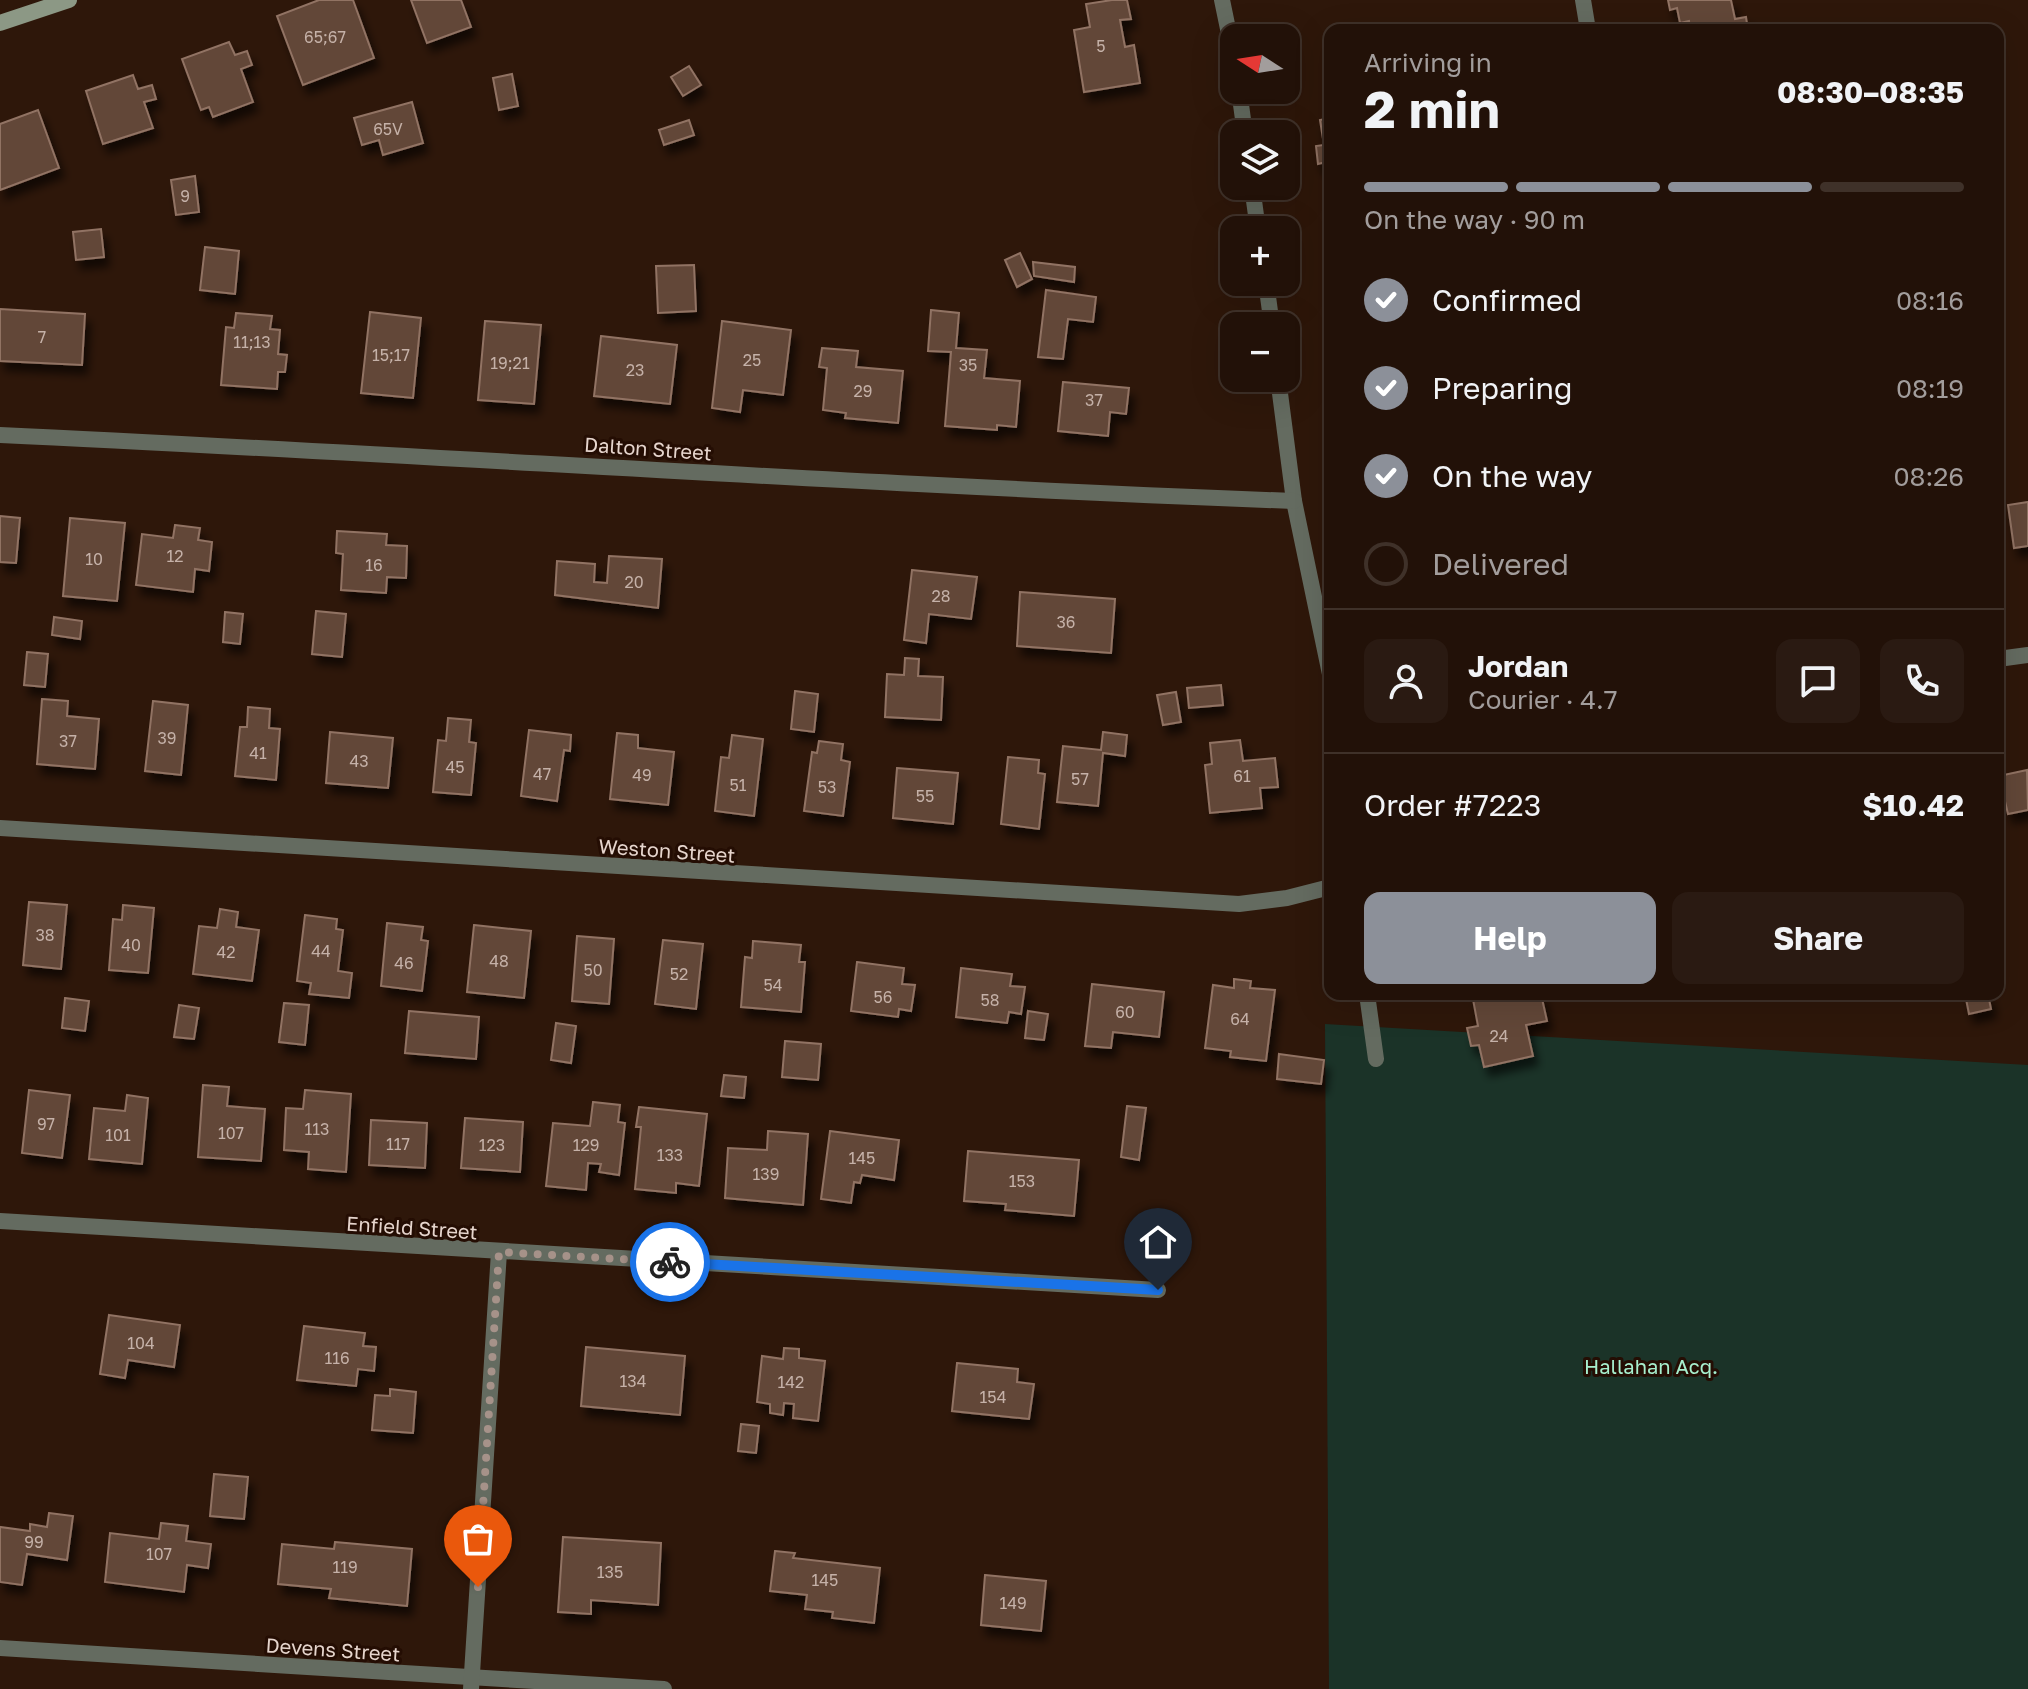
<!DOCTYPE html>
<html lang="en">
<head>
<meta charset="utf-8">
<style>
  body { margin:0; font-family:"Golos Text",sans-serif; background:#2a1a12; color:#f1f3f6; height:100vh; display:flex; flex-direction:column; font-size:30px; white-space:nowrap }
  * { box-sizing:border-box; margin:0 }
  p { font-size:26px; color:#a29d9c }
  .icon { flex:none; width:44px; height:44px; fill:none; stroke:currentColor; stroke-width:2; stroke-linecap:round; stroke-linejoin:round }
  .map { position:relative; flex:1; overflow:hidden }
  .side { position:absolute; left:1324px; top:24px; width:680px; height:976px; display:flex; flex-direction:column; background:#221108; border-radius:16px; box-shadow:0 8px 32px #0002,0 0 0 2px #3f3129 }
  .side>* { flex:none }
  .needle { width:52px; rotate:282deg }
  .controls { position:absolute; left:1220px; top:24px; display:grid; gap:16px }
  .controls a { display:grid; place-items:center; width:80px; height:80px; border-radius:16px; background:#221108; box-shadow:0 8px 32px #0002,0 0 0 2px #3f3129; font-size:40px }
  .pin { position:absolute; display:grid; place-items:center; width:68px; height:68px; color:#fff; margin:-82px -34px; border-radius:50% 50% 50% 0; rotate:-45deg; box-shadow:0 0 8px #0007 }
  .pin .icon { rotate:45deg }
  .courier { position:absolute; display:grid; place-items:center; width:80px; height:80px; margin:-40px; border:6px solid #1a73e8; border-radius:50%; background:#fff; color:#222; box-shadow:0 2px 10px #0007 }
  .headline em { font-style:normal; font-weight:700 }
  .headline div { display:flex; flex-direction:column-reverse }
  .headline { display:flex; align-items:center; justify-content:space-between; height:136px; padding:0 40px }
  h1 { font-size:52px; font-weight:700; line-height:60px }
  .bar { display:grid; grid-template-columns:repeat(4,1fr); gap:12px 8px; align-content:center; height:96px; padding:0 40px }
  .bar i { height:10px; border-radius:6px; background:#3f3129 }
  .bar .selected { background:#8c9099 }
  .bar p { grid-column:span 4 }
  .line { display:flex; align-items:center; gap:20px; padding:0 40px; border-top:2px solid #3f3129 }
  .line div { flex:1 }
  .round { display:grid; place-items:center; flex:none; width:84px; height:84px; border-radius:16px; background:#2a1a12 }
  ol { padding:0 40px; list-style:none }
  li { display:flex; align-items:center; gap:24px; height:88px }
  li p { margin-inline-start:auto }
  li .icon { padding:8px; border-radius:50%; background:#8c9099; color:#fff; stroke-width:4 }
  li:last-child { color:#a29d9c }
  li i { width:44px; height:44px; border:4px solid #3f3129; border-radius:50% }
  .primary-button { display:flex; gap:16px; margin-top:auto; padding:16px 40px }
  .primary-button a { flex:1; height:92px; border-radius:16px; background:#8c9099; color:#fff; font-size:32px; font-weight:700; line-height:92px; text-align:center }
  .primary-button a+a { background:#2a1a12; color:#f1f3f6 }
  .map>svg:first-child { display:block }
</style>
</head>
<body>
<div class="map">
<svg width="2028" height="1689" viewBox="0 0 2028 1689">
  <defs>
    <filter id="shadow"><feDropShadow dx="5" dy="9" stdDeviation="4" flood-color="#0009"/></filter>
  </defs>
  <rect width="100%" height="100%" fill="#2e170a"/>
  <path fill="#1b3328" d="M 1325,1024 L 2028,1065 L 2028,1689 L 1329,1689 Z"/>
  <g fill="#624638" stroke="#917364" stroke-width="2" filter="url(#shadow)">
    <path d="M 319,0 L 353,0 L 374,58 L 303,85 L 277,16 Z"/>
    <path d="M 411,0 L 461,0 L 471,27 L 427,43 Z"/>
    <path d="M 1112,0 L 1127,0 L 1131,19 L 1120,20 L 1125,47 L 1134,45 L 1140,83 L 1084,92 L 1074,30 L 1090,27 L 1086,4 Z"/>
    <path d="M 1668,0 L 1731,0 L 1735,19 L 1746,17 L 1748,30 L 1690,30 L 1689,21 L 1680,23 L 1677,8 L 1670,10 Z"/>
    <path d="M 229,42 L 235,55 L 247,51 L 252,65 L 241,69 L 253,102 L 213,117 L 209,107 L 201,110 L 182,59 Z"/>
    <path d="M 689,66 L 701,85 L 683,96 L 671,77 Z"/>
    <path d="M 512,74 L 518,106 L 499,110 L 493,78 Z"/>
    <path d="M 133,75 L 138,89 L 152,85 L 156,99 L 144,102 L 153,128 L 103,144 L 86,91 Z"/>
    <path d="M 412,102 L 423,143 L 383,155 L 379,140 L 362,145 L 354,118 Z"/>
    <path d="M 38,110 L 59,168 L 0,190 L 0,124 Z"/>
    <path d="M 1330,118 L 1330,187 L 1326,162 L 1318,164 L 1316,146 L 1324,145 L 1320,120 Z"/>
    <path d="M 689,120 L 694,135 L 664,145 L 659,130 Z"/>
    <path d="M 195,176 L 199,212 L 176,215 L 171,180 Z"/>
    <path d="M 101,229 L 104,257 L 76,260 L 73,232 Z"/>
    <path d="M 205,247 L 239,251 L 235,294 L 200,290 Z"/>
    <path d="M 1020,253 L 1032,279 L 1017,287 L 1005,260 Z"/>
    <path d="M 1033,262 L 1075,267 L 1074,282 L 1034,276 Z"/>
    <path d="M 694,265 L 696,311 L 658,313 L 656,266 Z"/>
    <path d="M 1046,290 L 1096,297 L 1093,322 L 1068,319 L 1063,359 L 1038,357 Z"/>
    <path d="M 0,309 L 85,314 L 82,365 L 0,361 Z"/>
    <path d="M 931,310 L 959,313 L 956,348 L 987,350 L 984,378 L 1020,381 L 1016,427 L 997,425 L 997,430 L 945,426 L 951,352 L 928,351 Z"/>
    <path d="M 370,312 L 421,318 L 413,398 L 361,393 Z"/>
    <path d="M 236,313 L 272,316 L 270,329 L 280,330 L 278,354 L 287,355 L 285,372 L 278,372 L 277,389 L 221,385 L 226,327 L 234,328 Z"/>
    <path d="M 485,321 L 541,325 L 534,404 L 478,400 Z"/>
    <path d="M 722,321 L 791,330 L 783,395 L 743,390 L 740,412 L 712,408 Z"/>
    <path d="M 601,336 L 677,345 L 670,404 L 594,396 Z"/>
    <path d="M 822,348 L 858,351 L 856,367 L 903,371 L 898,423 L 845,418 L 846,413 L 823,410 L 827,368 L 819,367 Z"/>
    <path d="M 1063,382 L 1129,388 L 1126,414 L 1110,412 L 1108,436 L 1058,431 Z"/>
    <path d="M 2028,502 L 2028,546 L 2014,548 L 2008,505 Z"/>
    <path d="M 0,516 L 20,518 L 16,563 L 0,562 Z"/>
    <path d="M 70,518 L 125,523 L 117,601 L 63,596 Z"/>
    <path d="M 175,525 L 200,528 L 198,540 L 212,542 L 209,571 L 195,569 L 193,592 L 136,585 L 142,534 L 173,538 Z"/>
    <path d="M 337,531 L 387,534 L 386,545 L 407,546 L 406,578 L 387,577 L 386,593 L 341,590 L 343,554 L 336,553 Z"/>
    <path d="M 609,556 L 662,559 L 658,608 L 555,595 L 557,561 L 595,564 L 594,582 L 607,583 Z"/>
    <path d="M 912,570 L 977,577 L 971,619 L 929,614 L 926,643 L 904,640 Z"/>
    <path d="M 1020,592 L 1115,599 L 1111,653 L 1017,646 Z"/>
    <path d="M 316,611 L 346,614 L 342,657 L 312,654 Z"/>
    <path d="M 225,612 L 243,614 L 240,644 L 223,642 Z"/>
    <path d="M 54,617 L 82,621 L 80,639 L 52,635 Z"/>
    <path d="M 27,652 L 48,654 L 45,687 L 24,685 Z"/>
    <path d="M 905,658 L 919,659 L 918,676 L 943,677 L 941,720 L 885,717 L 887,674 L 904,675 Z"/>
    <path d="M 1221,685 L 1223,705 L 1189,708 L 1187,688 Z"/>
    <path d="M 795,691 L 818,694 L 814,732 L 791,729 Z"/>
    <path d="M 1176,692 L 1181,722 L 1163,725 L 1157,695 Z"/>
    <path d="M 42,699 L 68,701 L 67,716 L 99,719 L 95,769 L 37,764 Z"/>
    <path d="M 153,701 L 188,705 L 181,775 L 145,771 Z"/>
    <path d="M 248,707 L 270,709 L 269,728 L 280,729 L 276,780 L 235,776 L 240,727 L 247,727 Z"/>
    <path d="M 448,718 L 471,720 L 469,742 L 476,743 L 471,795 L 433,792 L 438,740 L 446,741 Z"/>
    <path d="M 529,730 L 571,735 L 570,751 L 564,750 L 557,801 L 521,796 Z"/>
    <path d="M 330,732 L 393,738 L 388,788 L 326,783 Z"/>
    <path d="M 1103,732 L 1127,735 L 1125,756 L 1103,753 L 1098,806 L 1057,802 L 1063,746 L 1101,750 Z"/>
    <path d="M 617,733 L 638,735 L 638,748 L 674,752 L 668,805 L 610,799 Z"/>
    <path d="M 732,735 L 763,739 L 754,816 L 715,811 L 721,757 L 729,758 Z"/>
    <path d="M 1240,740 L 1243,761 L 1275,758 L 1278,787 L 1260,788 L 1262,808 L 1210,813 L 1205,765 L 1212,764 L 1210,743 Z"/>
    <path d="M 819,741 L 843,744 L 841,760 L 850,762 L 843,816 L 804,811 L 812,752 L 817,753 Z"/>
    <path d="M 1008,757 L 1039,760 L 1038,773 L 1045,774 L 1039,829 L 1001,824 Z"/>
    <path d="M 897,768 L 958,773 L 953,824 L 893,818 Z"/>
    <path d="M 2027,770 L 2028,810 L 2008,814 L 1999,776 Z"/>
    <path d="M 29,902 L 67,905 L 61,969 L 23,965 Z"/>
    <path d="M 123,905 L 154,908 L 148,973 L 109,970 L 113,919 L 122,920 Z"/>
    <path d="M 220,909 L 238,912 L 236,927 L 259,930 L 252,981 L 193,974 L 199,926 L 217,928 Z"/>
    <path d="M 305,915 L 337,919 L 336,929 L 343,930 L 338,971 L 352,973 L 349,998 L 309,994 L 311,983 L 297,981 Z"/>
    <path d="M 387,923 L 423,927 L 421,940 L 428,941 L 422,991 L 381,986 Z"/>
    <path d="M 474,925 L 531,931 L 524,998 L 467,992 Z"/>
    <path d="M 577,936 L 614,939 L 609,1004 L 572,1001 Z"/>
    <path d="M 663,940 L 703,944 L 696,1009 L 655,1004 Z"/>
    <path d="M 753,941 L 801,945 L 799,962 L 805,962 L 801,1012 L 741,1007 L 745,957 L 752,958 Z"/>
    <path d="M 857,962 L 904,968 L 902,984 L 915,985 L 911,1011 L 899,1009 L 898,1017 L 851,1011 Z"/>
    <path d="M 961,968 L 1012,974 L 1010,986 L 1025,987 L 1021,1014 L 1009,1012 L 1007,1023 L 956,1017 Z"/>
    <path d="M 1234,979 L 1251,981 L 1250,988 L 1275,990 L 1266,1061 L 1230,1057 L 1231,1051 L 1205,1048 L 1213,985 L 1234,988 Z"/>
    <path d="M 1092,984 L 1164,992 L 1159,1037 L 1113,1032 L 1111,1048 L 1085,1046 Z"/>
    <path d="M 1472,994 L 1541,994 L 1547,1021 L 1526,1025 L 1533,1056 L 1484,1067 L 1479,1045 L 1471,1046 L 1467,1028 L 1478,1026 Z"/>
    <path d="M 1965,994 L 1988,994 L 1991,1009 L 1969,1014 Z"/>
    <path d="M 65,998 L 89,1001 L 85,1031 L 62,1028 Z"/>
    <path d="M 284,1003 L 309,1005 L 305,1045 L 279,1042 Z"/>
    <path d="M 179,1005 L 199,1008 L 194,1039 L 174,1037 Z"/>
    <path d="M 409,1011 L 479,1017 L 476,1059 L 405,1053 Z"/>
    <path d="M 1028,1011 L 1048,1014 L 1044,1040 L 1025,1038 Z"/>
    <path d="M 556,1023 L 576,1026 L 571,1063 L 551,1060 Z"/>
    <path d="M 785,1041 L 821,1044 L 818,1080 L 782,1077 Z"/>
    <path d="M 1279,1054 L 1324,1060 L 1321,1084 L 1277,1079 Z"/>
    <path d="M 724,1075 L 746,1077 L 744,1098 L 721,1096 Z"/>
    <path d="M 203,1085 L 229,1087 L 227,1106 L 265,1109 L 261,1161 L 198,1157 Z"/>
    <path d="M 29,1090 L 70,1095 L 62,1158 L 22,1153 Z"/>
    <path d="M 305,1090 L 351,1094 L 346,1172 L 308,1169 L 309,1152 L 284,1150 L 286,1108 L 303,1109 Z"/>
    <path d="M 127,1095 L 148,1098 L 142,1164 L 89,1159 L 94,1108 L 125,1111 Z"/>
    <path d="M 593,1102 L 620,1105 L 618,1122 L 625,1123 L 619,1175 L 599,1172 L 601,1164 L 588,1163 L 586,1190 L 546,1186 L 553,1123 L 590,1126 Z"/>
    <path d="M 1127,1106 L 1146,1108 L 1139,1160 L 1121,1157 Z"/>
    <path d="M 639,1107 L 707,1114 L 699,1186 L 676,1183 L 676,1193 L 635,1189 L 641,1127 L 636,1127 Z"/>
    <path d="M 465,1118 L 523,1122 L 520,1172 L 461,1168 Z"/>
    <path d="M 371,1120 L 427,1123 L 425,1168 L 369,1165 Z"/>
    <path d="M 768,1131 L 808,1134 L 803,1205 L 725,1198 L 728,1148 L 767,1150 Z"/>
    <path d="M 830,1131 L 899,1140 L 894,1180 L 862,1175 L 860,1183 L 854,1182 L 851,1203 L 821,1199 Z"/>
    <path d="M 968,1151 L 1079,1160 L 1074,1216 L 1005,1210 L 1006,1204 L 964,1201 Z"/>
    <path d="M 109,1315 L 180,1325 L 174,1367 L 128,1360 L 125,1378 L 100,1374 Z"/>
    <path d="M 304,1326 L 365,1333 L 363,1346 L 376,1347 L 374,1371 L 358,1369 L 356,1386 L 297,1380 Z"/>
    <path d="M 586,1347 L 685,1356 L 680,1415 L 581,1406 Z"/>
    <path d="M 784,1348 L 799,1349 L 799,1358 L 825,1361 L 818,1421 L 793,1418 L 794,1404 L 784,1403 L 783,1415 L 770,1413 L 770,1404 L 757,1402 L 762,1356 L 783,1359 Z"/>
    <path d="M 957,1363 L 1018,1369 L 1017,1382 L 1034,1384 L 1029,1419 L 952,1411 Z"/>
    <path d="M 390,1389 L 416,1392 L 413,1433 L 372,1430 L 375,1395 L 390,1396 Z"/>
    <path d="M 741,1424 L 759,1426 L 756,1453 L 738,1451 Z"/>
    <path d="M 214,1474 L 248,1477 L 244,1519 L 210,1516 Z"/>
    <path d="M 49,1513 L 73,1516 L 67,1560 L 27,1554 L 22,1585 L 0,1582 L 0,1527 L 30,1531 L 30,1524 L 47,1527 Z"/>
    <path d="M 161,1523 L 188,1526 L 186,1541 L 211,1544 L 208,1568 L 187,1565 L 184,1592 L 105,1582 L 110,1533 L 159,1539 Z"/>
    <path d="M 563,1537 L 661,1543 L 658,1605 L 591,1600 L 591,1614 L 558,1612 Z"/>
    <path d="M 335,1542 L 412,1549 L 407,1606 L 329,1598 L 331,1589 L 278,1584 L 282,1544 L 334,1549 Z"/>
    <path d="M 775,1551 L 795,1553 L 793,1558 L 880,1568 L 874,1623 L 832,1618 L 833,1612 L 805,1609 L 807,1595 L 770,1591 Z"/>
    <path d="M 985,1575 L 1046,1581 L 1041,1631 L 981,1625 Z"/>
  </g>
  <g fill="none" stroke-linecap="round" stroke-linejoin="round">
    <g stroke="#646b60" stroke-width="16">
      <path d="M 1222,0 L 1234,58"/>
      <path d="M 1583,0 L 1588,30"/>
      <path d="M 1239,90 L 1245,134"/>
      <path d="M 1252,186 L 1258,230"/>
      <path d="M 1266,282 L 1272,326"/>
      <path d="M 1278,378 L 1294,501 L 1330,674"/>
      <path d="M 0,435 C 432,455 863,485 1294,501"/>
      <path d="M 1998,659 L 2028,655"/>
      <path d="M 0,828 L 1239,904 L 1287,898 L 1330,887"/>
      <path d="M 1367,994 L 1376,1059"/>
      <path d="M 0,1221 L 1158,1290"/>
      <path d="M 0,1648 L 664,1689"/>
      <path d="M 471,1689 L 499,1252"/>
    </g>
    <path stroke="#8c9885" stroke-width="16" d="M 0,23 L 69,0"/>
  </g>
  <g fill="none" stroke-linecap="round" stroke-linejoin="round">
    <path stroke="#a69289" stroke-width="8" stroke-dasharray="0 14.4" d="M 478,1587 L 499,1252 L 670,1262"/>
    <path stroke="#1a73e8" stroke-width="10" d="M 670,1262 L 1158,1290"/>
  </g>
  <g text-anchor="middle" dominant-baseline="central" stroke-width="6" stroke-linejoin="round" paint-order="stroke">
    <g font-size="16" fill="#c5b1a8">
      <text x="325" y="37">65;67</text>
      <text x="1101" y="46">5</text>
      <text x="388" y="129">65V</text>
      <text x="185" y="196">9</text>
      <text x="42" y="337">7</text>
      <text x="252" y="342">11;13</text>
      <text x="391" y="355">15;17</text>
      <text x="752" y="360">25</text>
      <text x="510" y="363">19;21</text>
      <text x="968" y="365">35</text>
      <text x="635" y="370">23</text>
      <text x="863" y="391">29</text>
      <text x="1094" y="400">37</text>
      <text x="175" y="556">12</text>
      <text x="94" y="559">10</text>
      <text x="374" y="565">16</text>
      <text x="634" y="582">20</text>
      <text x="941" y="596">28</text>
      <text x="1066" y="622">36</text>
      <text x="167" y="738">39</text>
      <text x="68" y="741">37</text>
      <text x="258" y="753">41</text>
      <text x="359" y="761">43</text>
      <text x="455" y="767">45</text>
      <text x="542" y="774">47</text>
      <text x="642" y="775">49</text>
      <text x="1242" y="776">61</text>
      <text x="1080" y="779">57</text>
      <text x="738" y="785">51</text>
      <text x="827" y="787">53</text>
      <text x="925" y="796">55</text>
      <text x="45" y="935">38</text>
      <text x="131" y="945">40</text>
      <text x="321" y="951">44</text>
      <text x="226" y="952">42</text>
      <text x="499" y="961">48</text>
      <text x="404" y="963">46</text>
      <text x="593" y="970">50</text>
      <text x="679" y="974">52</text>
      <text x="773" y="985">54</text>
      <text x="883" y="997">56</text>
      <text x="990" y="1000">58</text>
      <text x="1125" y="1012">60</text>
      <text x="1240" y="1019">64</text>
      <text x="1499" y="1036">24</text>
      <text x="46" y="1124">97</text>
      <text x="317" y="1129">113</text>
      <text x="231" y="1133">107</text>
      <text x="118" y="1135">101</text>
      <text x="398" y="1144">117</text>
      <text x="492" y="1145">123</text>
      <text x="586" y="1145">129</text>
      <text x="670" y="1155">133</text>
      <text x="862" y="1158">145</text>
      <text x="766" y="1174">139</text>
      <text x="1022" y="1181">153</text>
      <text x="141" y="1343">104</text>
      <text x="337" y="1358">116</text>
      <text x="633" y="1381">134</text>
      <text x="791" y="1382">142</text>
      <text x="993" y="1397">154</text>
      <text x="34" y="1542">99</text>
      <text x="159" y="1554">107</text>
      <text x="345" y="1567">119</text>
      <text x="610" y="1572">135</text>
      <text x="825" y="1580">145</text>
      <text x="1013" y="1603">149</text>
    </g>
    <g font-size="20" fill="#e6d5cd" stroke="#240d03">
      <text transform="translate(648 448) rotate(4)">Dalton Street</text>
      <text transform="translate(667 850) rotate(4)">Weston Street</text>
      <text transform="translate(412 1227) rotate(4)">Enfield Street</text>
      <text transform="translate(333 1649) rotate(4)">Devens Street</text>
    </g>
    <g font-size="20" fill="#a7efce" stroke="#240d03">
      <text x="1651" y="1366">Hallahan Acq.</text>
    </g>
  </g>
</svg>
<div class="controls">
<a><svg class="needle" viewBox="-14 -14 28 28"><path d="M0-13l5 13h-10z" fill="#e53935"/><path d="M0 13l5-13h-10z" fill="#a29d9c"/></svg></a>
<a><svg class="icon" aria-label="layers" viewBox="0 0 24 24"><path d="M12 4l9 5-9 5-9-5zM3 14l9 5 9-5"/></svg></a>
<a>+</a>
<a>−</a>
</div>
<div class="pin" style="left:478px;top:1587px;background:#ea580c"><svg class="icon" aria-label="bag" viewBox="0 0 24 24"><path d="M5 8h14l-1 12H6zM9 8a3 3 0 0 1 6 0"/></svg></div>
<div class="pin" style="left:1158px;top:1290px;background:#1f2937"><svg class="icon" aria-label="home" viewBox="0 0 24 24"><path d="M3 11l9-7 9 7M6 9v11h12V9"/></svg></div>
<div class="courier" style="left:670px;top:1262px"><svg class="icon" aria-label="bike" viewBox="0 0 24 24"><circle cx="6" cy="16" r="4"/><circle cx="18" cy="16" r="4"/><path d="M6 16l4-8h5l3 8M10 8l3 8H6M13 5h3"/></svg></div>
<section class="side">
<div class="headline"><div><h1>2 min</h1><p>Arriving in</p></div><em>08:30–08:35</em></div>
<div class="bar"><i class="selected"></i><i class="selected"></i><i class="selected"></i><i></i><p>On the way · 90 m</p></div>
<ol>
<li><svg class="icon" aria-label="check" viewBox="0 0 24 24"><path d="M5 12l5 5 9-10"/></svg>Confirmed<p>08:16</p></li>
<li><svg class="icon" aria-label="check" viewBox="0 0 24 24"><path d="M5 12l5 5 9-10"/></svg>Preparing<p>08:19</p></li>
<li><svg class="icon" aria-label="check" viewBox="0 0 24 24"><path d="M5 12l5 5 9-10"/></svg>On the way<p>08:26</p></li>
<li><i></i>Delivered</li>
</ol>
<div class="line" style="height:144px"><a class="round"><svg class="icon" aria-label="person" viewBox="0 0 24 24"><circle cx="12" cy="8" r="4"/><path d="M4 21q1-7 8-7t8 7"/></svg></a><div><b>Jordan</b><p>Courier · 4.7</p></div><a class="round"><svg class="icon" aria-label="chat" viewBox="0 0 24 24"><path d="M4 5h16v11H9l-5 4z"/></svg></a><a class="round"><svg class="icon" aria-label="phone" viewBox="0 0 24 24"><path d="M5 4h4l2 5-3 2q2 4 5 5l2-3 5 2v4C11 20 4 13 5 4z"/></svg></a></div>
<div class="line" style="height:104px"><div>Order #7223</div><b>$10.42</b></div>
<div class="primary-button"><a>Help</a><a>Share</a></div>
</section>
</div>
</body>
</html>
